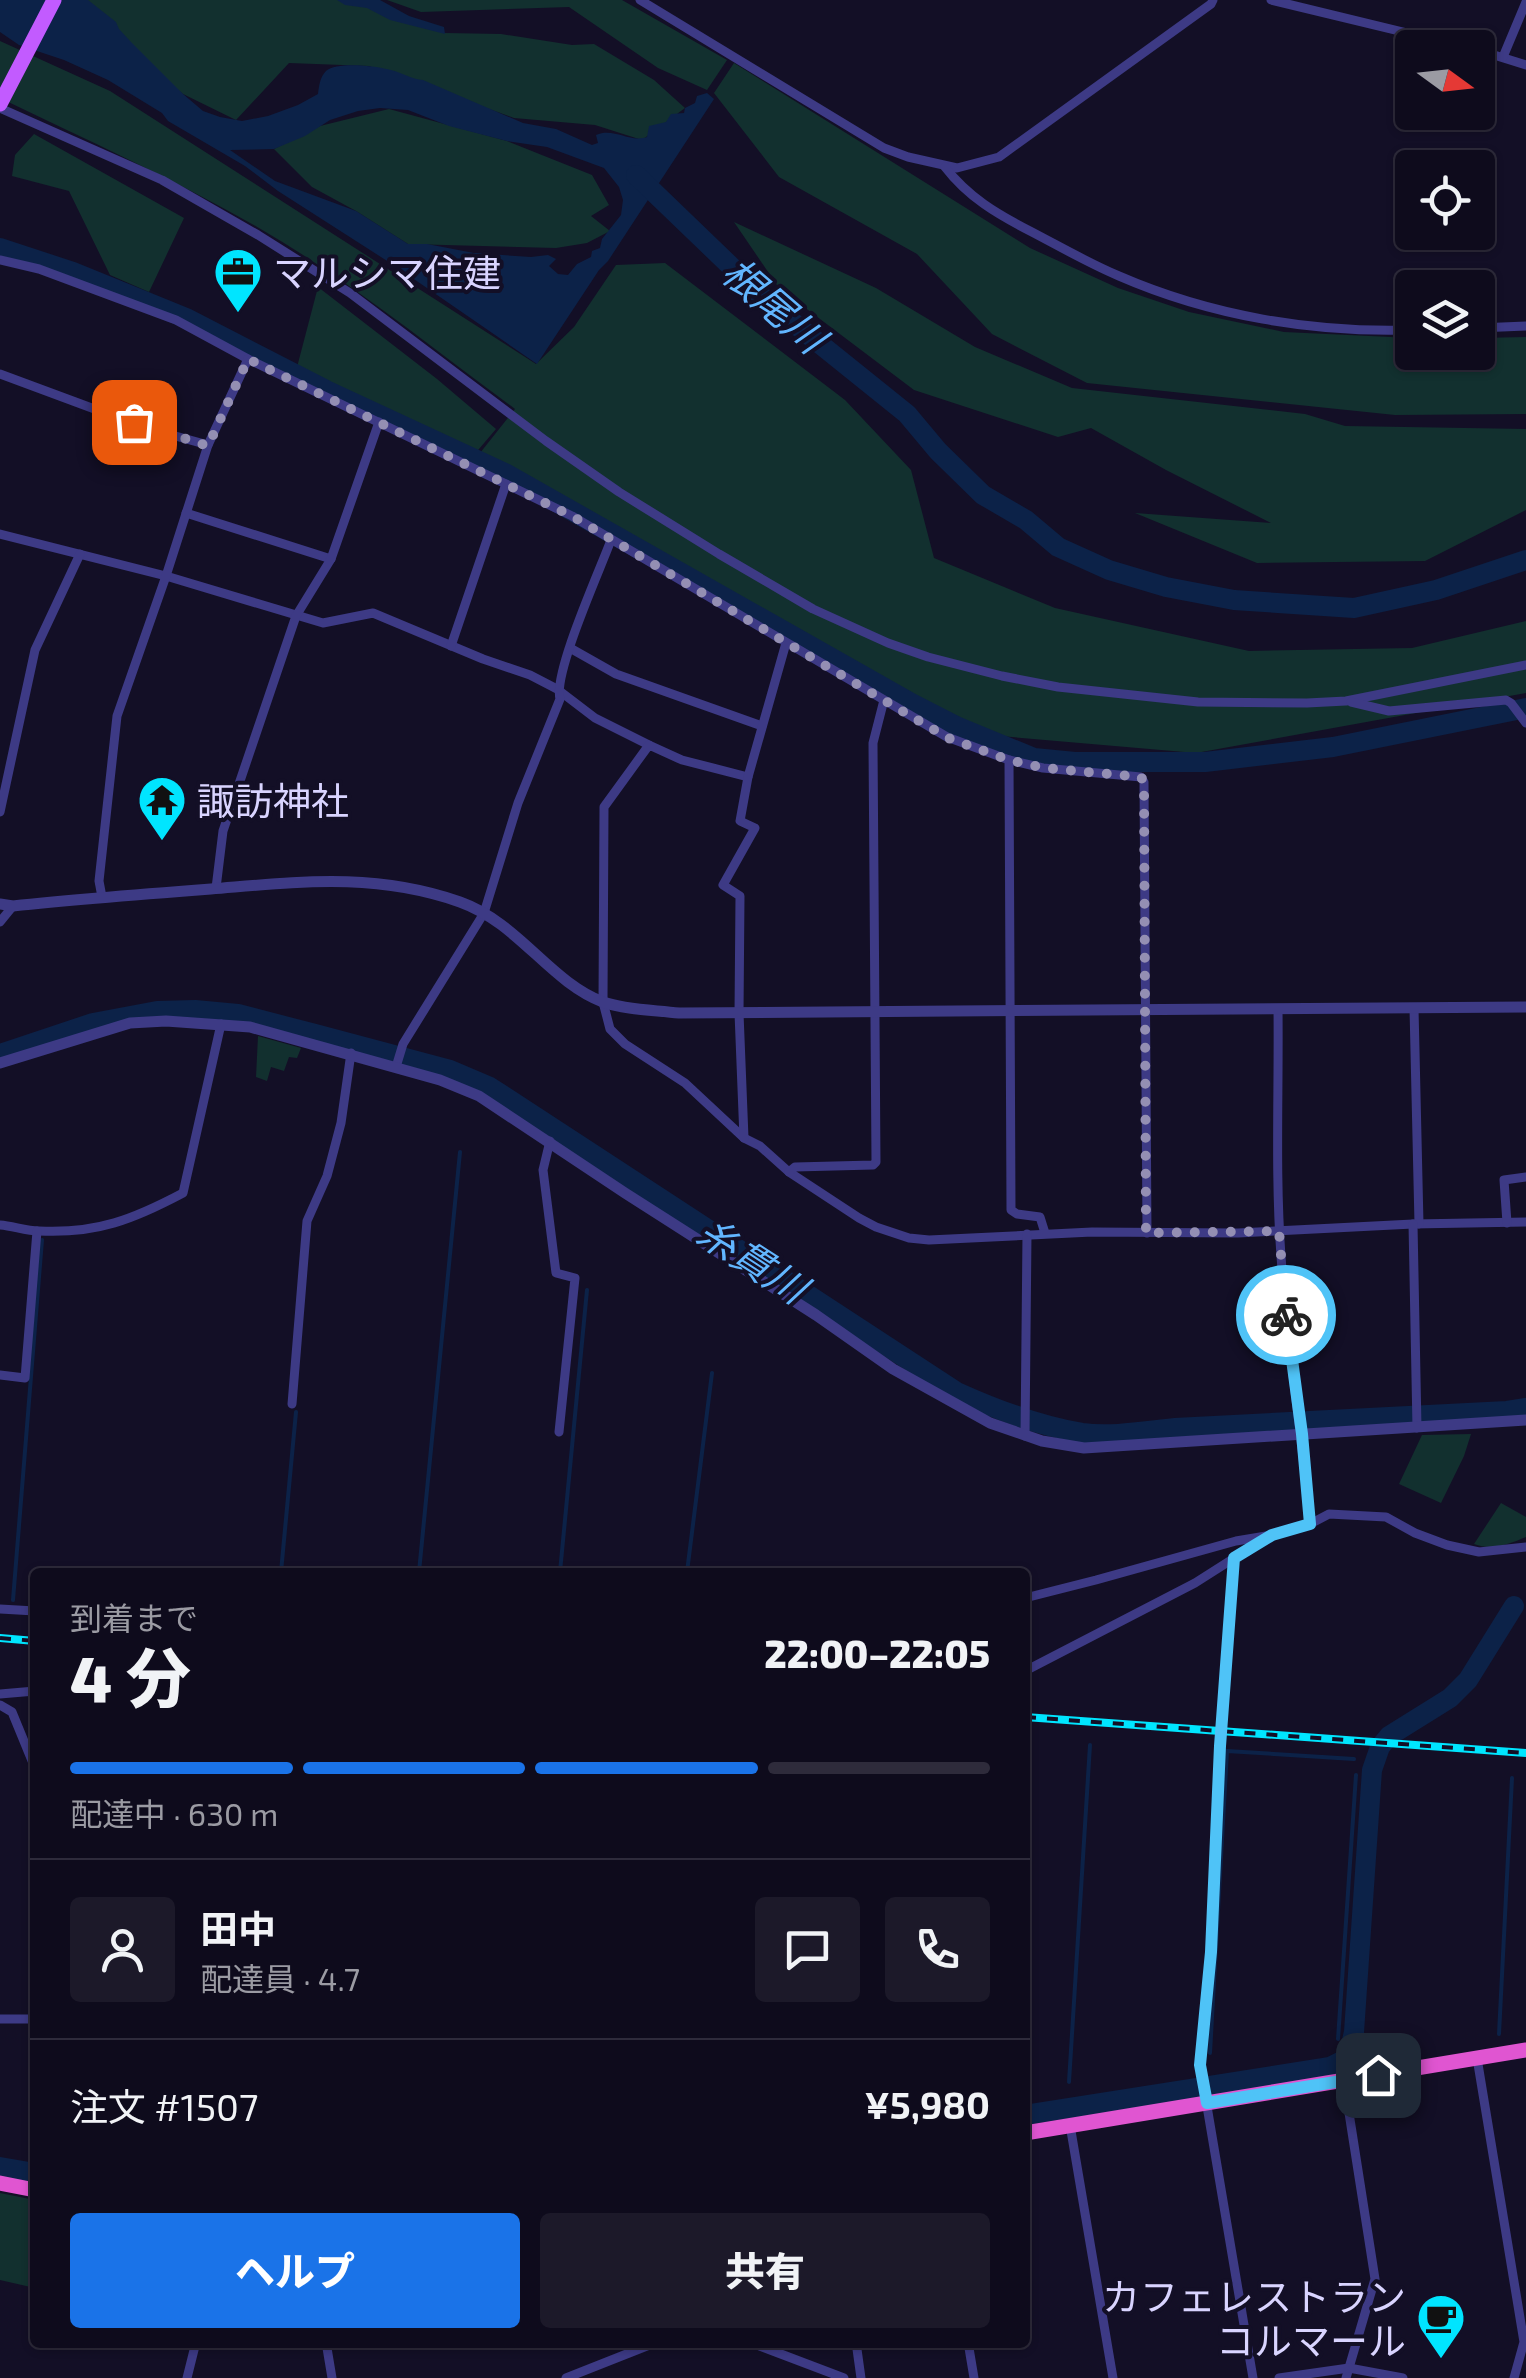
<!DOCTYPE html>
<html lang="ja">
<head>
<meta charset="utf-8">
<style>
  body { margin:0; font-family:"Exo 2","Noto Sans JP",sans-serif; background:#1c1929; color:#f1f3f6; height:100vh; display:flex; flex-direction:column; font-size:38px; white-space:nowrap }
  * { box-sizing:border-box; margin:0 }
  p { font-size:32px; color:#9b9ba3 }
  .icon { flex:none; width:55px; height:55px; fill:none; stroke:currentColor; stroke-width:2; stroke-linecap:round; stroke-linejoin:round }
  .map { position:relative; flex:1; overflow:hidden }
  .drawer { position:absolute; left:30px; top:1568px; width:1000px; height:780px; display:flex; flex-direction:column; background:#0e0b1c; border-radius:10px; box-shadow:0 2px 8px #0004,0 0 0 2px #2e2b3b }
  .drawer>* { flex:none }
  .needle { width:65px; rotate:105deg }
  .tools { position:absolute; left:1395px; top:30px; display:grid; gap:20px }
  .tools a { display:grid; place-items:center; width:100px; height:100px; border-radius:10px; background:#0e0b1c; box-shadow:0 2px 8px #0004,0 0 0 2px #2e2b3b; font-size:50px }
  .pin { position:absolute; display:grid; place-items:center; width:85px; height:85px; color:#fff; margin:-42px; border-radius:20px; box-shadow:0 5px 15px #0006 }
  .courier { position:absolute; display:grid; place-items:center; width:100px; height:100px; margin:-50px; border:8px solid #4fc3f7; border-radius:50%; background:#fff; color:#222; box-shadow:0 2px 12px #0007 }
  .head em { font-style:normal; font-weight:800 }
  .head div { display:flex; flex-direction:column-reverse }
  .head { display:flex; align-items:center; justify-content:space-between; height:170px; padding:0 40px }
  h1 { font-size:65px; font-weight:800; line-height:75px }
  .bar { display:grid; grid-template-columns:repeat(4,1fr); gap:15px 10px; align-content:center; height:120px; padding:0 40px }
  .bar i { height:12px; border-radius:8px; background:#2e2b3b }
  .bar .on { background:#1a73e8 }
  .bar p { grid-column:span 4 }
  .line { display:flex; align-items:center; gap:25px; padding:0 40px; border-top:2px solid #2e2b3b }
  .line div { flex:1 }
  .round { display:grid; place-items:center; flex:none; width:105px; height:105px; border-radius:10px; background:#1c1929 }
  .primary-button { display:flex; gap:20px; margin-top:auto; padding:20px 40px }
  .primary-button a { flex:1; height:115px; border-radius:10px; background:#1a73e8; color:#fff; font-size:40px; font-weight:800; line-height:115px; text-align:center }
  .primary-button a+a { background:#1c1929; color:#f1f3f6 }
  .map>svg:first-child { display:block }
</style>
</head>
<body>
<div class="map">
<svg width="1526" height="2378" viewBox="0 0 1526 2378">
  <rect width="100%" height="100%" fill="#130f26"/>
  <g fill="#12302f">
    <path d="M 70,0 L 351,0 L 445,33 L 501,34 L 572,45 L 594,44 L 654,80 L 685,108 L 642,140 L 595,125 L 514,118 L 369,66 L 289,63 L 236,120 L 183,94 Z"/>
    <path d="M 387,0 L 622,0 L 727,60 L 707,90 L 658,68 L 569,7 L 421,12 Z"/>
    <path d="M 0,41 L 110,91 L 536,364 L 574,327 L 616,265 L 665,263 L 845,400 L 911,470 L 934,558 L 1055,608 L 1249,651 L 1412,648 L 1526,621 L 1526,693 L 1196,753 L 977,734 L 790,634 L 636,540 L 480,453 L 515,409 C 431,347 349,280 259,228 C 176,180 87,140 0,98 Z"/>
    <path d="M 734,63 L 1030,248 L 1118,288 L 1189,312 L 1284,332 L 1412,338 L 1412,352 L 1478,352 L 1478,338 L 1526,337 L 1526,414 L 1395,415 L 1087,383 L 992,334 L 917,254 L 779,177 L 714,93 Z"/>
    <path d="M 389,109 L 507,141 L 592,175 L 609,205 L 591,216 L 610,231 L 587,243 L 556,248 L 408,244 L 356,211 L 312,187 L 274,149 L 320,126 Z"/>
    <path d="M 34,134 L 184,218 L 149,292 L 110,275 L 69,191 L 12,176 L 15,155 Z"/>
    <path d="M 734,222 L 876,288 L 975,347 L 1072,388 L 1305,414 L 1345,426 L 1526,429 L 1526,510 L 1425,561 L 1257,563 L 1135,513 L 1271,523 L 1166,470 L 1091,428 L 1058,437 L 914,390 L 779,288 Z"/>
    <path d="M 318,287 L 437,379 L 496,429 L 473,456 L 296,371 Z"/>
    <path d="M 258,1036 L 301,1048 L 297,1058 L 289,1057 L 284,1071 L 271,1067 L 267,1081 L 256,1077 Z"/>
    <path d="M 1471,1434 L 1464,1456 L 1441,1503 L 1399,1484 L 1422,1435 Z"/>
    <path d="M 1501,1503 L 1526,1517 L 1526,1537 C 1509,1544 1492,1551 1474,1544 Z"/>
    <path d="M 0,2193 L 35,2200 L 35,2288 L 0,2280 Z"/>
  </g>
  <g fill="#0c2248" fill-rule="evenodd">
    <path d="M 0,0 L 88,0 L 116,22 L 119,29 L 131,42 L 183,94 L 203,111 L 220,117 L 242,121 L 268,116 L 298,105 L 318,94 C 319,86 320,77 326,71 C 337,61 378,66 391,70 C 403,73 411,79 423,80 L 523,123 L 556,129 L 592,145 L 598,143 L 596,135 C 614,127 629,143 647,137 L 649,126 L 666,122 L 671,114 L 684,113 L 685,108 L 695,103 L 697,96 L 707,93 L 714,99 L 608,261 L 599,270 L 537,364 L 395,266 L 278,191 L 245,166 L 168,121 L 162,113 L 108,80 L 64,60 L 19,45 L 0,32 ZM 380,108 L 408,110 L 449,126 L 507,141 L 547,147 L 604,168 L 619,187 L 623,200 L 621,215 L 602,239 L 600,248 L 592,251 L 591,257 L 577,264 L 568,275 L 558,274 L 549,266 L 556,259 L 548,255 L 531,257 L 474,253 L 427,244 L 408,244 L 356,211 L 275,181 L 230,150 L 274,149 L 305,136 L 330,120 L 358,111 Z"/>
    <path d="M 337,0 L 380,0 L 409,16 L 444,27 L 445,34 L 390,20 L 367,8 L 345,5 Z"/>
  </g>
  <g fill="none" stroke-linecap="round" stroke-linejoin="round">
    <g stroke="#0c2248" stroke-width="4">
      <path d="M 281,1572 L 296,1412"/>
      <path d="M 419,1572 L 460,1152"/>
      <path d="M 560,1572 L 587,1290"/>
      <path d="M 687,1572 L 712,1373"/>
      <path d="M 13,1600 L 42,1240"/>
      <path d="M 1499,2034 L 1512,1778"/>
      <path d="M 1338,2039 L 1356,1775"/>
      <path d="M 1210,2053 L 1227,1751 L 1354,1759"/>
      <path d="M 1069,2082 L 1090,1745"/>
    </g>
    <g stroke="#0c2248" stroke-width="20">
      <path d="M 636,175 L 769,303 L 907,414 L 938,451 L 983,495 L 1026,520 L 1058,547 L 1109,570 L 1166,587 L 1234,600 L 1354,608 L 1436,590 L 1526,560"/>
      <path d="M 0,248 L 73,272 L 186,318 L 326,390 L 505,473 L 913,704 L 956,726 L 1034,758 L 1075,762 L 1205,762 L 1333,747 L 1526,708"/>
      <path d="M 0,1054 L 93,1023 L 157,1011 L 195,1010 L 238,1014 L 315,1034 L 450,1070 L 490,1087 L 957,1392 C 997,1410 1038,1426 1082,1433 C 1112,1437 1145,1431 1175,1428 L 1507,1411 L 1526,1408"/>
      <path d="M 1025,2115 L 1330,2067 L 1348,2058 L 1354,2032 L 1372,1770 L 1380,1747 L 1389,1736 L 1450,1698 L 1468,1680 L 1514,1606"/>
      <path d="M 0,2167 L 35,2173"/>
    </g>
    <g stroke="#3d3a85" stroke-width="9">
      <path d="M 640,0 L 884,148 L 908,157 L 957,168 L 999,157 L 1211,4 L 1213,0"/>
      <path d="M 1271,0 L 1432,39 L 1441,39 L 1470,48"/>
      <path d="M 1478,50 L 1526,65"/>
      <path d="M 1503,57 L 1526,2"/>
      <path d="M 0,108 L 162,180 L 258,235 L 350,293 L 546,441 L 619,492 L 719,554 L 813,609 L 888,643 L 928,657 L 1002,676 L 1058,687 L 1198,702 L 1307,703 L 1346,701 L 1526,665"/>
      <path d="M 945,167 C 968,197 997,214 1030,231 C 1059,246 1088,263 1119,276 C 1211,316 1313,333 1412,330"/>
      <path d="M 0,260 L 39,269 L 176,320 L 248,359 L 572,516 L 947,737 L 1009,760 L 1043,768 L 1141,777 L 1144,782 L 1147,1233"/>
      <path d="M 1478,328 L 1526,326"/>
      <path d="M 0,374 L 143,427 L 208,445"/>
      <path d="M 186,513 L 331,559"/>
      <path d="M 0,534 L 166,576 L 323,623 L 373,613 L 483,659 L 530,675 L 557,689 L 595,718 L 649,745"/>
      <path d="M 451,646 L 506,484"/>
      <path d="M 570,648 L 616,674 L 762,726"/>
      <path d="M 1351,702 L 1389,711 L 1506,700 L 1511,703 L 1526,723"/>
      <path d="M 1009,760 L 1011,1210 L 1017,1214 L 1040,1217 L 1045,1233"/>
      <path d="M 748,777 L 682,760 L 649,745 L 604,807 L 603,1002 L 610,1029 L 625,1044 L 685,1083 L 744,1138 L 760,1146 L 789,1172 L 859,1218 L 876,1227 L 909,1238 L 929,1240 L 1092,1232 L 1238,1233 L 1413,1224 L 1526,1222"/>
      <path d="M 0,812 L 35,650 L 80,554"/>
      <path d="M 216,888 L 223,831 L 296,616 L 331,559 L 379,422"/>
      <path d="M 102,897 L 99,881 L 117,716 L 166,576 L 208,445 L 248,359"/>
      <path d="M 0,922 L 13,906"/>
      <path d="M 1414,1008 L 1419,1224"/>
      <path d="M 1278,1009 C 1279,1091 1275,1174 1281,1256 C 1287,1345 1302,1434 1310,1524"/>
      <path d="M 396,1067 L 403,1044 L 484,913 L 518,803 L 560,699 C 553,673 600,570 611,540"/>
      <path d="M 744,1138 L 739,1013 L 740,896 L 723,885 L 755,828 L 740,821 L 748,777 L 786,643"/>
      <path d="M 550,1141 L 543,1170 L 556,1273 L 575,1278 L 559,1432"/>
      <path d="M 789,1172 L 795,1167 L 873,1165 L 876,1162 L 873,743 L 884,700"/>
      <path d="M 1507,1223 L 1504,1180 L 1526,1177"/>
      <path d="M 1413,1224 L 1417,1428"/>
      <path d="M 0,1225 C 13,1226 26,1231 39,1231 C 97,1234 134,1219 183,1193 L 221,1024"/>
      <path d="M 0,1375 L 25,1378 L 37,1231"/>
      <path d="M 292,1404 L 307,1221 L 327,1176 L 341,1123 L 351,1053"/>
      <path d="M 1025,1436 L 1027,1234"/>
      <path d="M 1234,1558 L 1220,1746 L 1211,1952 L 1200,2065 L 1253,2378"/>
      <path d="M 1025,1598 L 1096,1580 L 1236,1541 L 1272,1535 L 1310,1524 L 1329,1514 L 1386,1517 L 1415,1533 L 1447,1545 L 1479,1552 L 1526,1547"/>
      <path d="M 0,1609 L 35,1611"/>
      <path d="M 1025,1671 L 1195,1583 L 1261,1541"/>
      <path d="M 0,1694 L 35,1691"/>
      <path d="M 0,1705 L 12,1712 L 35,1768"/>
      <path d="M 0,2019 L 35,2019"/>
      <path d="M 1477,2058 L 1524,2342 L 1514,2378"/>
      <path d="M 1344,2081 L 1375,2279 L 1346,2378"/>
      <path d="M 1070,2125 L 1113,2378"/>
      <path d="M 326,2342 L 332,2378"/>
      <path d="M 749,2342 L 844,2378"/>
      <path d="M 856,2342 L 861,2378"/>
      <path d="M 968,2342 L 974,2378"/>
      <path d="M 187,2378 L 196,2342"/>
      <path d="M 566,2378 L 657,2342"/>
      <path d="M 1279,2378 L 1349,2368 L 1403,2378"/>
    </g>
    <g stroke="#3d3a85" stroke-width="11">
      <path d="M 0,904 L 13,906 C 79,899 145,894 211,889 C 299,882 374,872 460,902 C 519,923 550,982 603,1002 C 626,1010 655,1010 679,1013 L 1526,1007"/>
      <path d="M 0,1063 L 130,1023 L 166,1021 L 250,1027 L 440,1080 L 479,1096 L 625,1193 L 816,1315 L 893,1369 L 990,1423 L 1042,1441 L 1084,1448 L 1526,1420"/>
    </g>
    <path stroke="#c25bff" stroke-width="15" d="M 0,104 L 54,0"/>
    <g stroke="#e055d1" stroke-width="15">
      <path d="M 1025,2133 L 1526,2050"/>
      <path d="M 0,2183 L 35,2190"/>
    </g>
    <g stroke="#00e5ff" stroke-width="8">
      <g id="rail">
        <path d="M 0,1638 L 35,1641"/>
        <path d="M 1025,1717 L 1526,1753"/>
      </g>
    </g>
    <use href="#rail" stroke="#130f26" stroke-width="4" stroke-dasharray="11" stroke-linecap="butt"/>
  </g>
  <g fill="none" stroke-linecap="round" stroke-linejoin="round">
    <path stroke="#948fb3" stroke-width="10" stroke-dasharray="0 18" d="M 134,422 L 208,446 L 248,359 L 572,516 L 948,738 L 1009,760 L 1044,768 L 1141,777 L 1144,782 L 1146,1233 L 1279,1231 L 1286,1315"/>
    <path stroke="#4fc3f7" stroke-width="12" d="M 1286,1315 L 1302,1434 L 1310,1524 L 1272,1535 L 1234,1558 L 1220,1746 L 1211,1952 L 1200,2065 L 1207,2103 L 1378,2075"/>
  </g>
  <defs>
    <g id="office-pin" transform="scale(2.5)"><path d="M0 17L-7.5 6A9.5 9.5 0 1 1 7.5 6Z" fill="#00e5ff" stroke="#130f26"/><path d="M-6-3h4V-5.5h4V-3h4V5H-6ZM-1-4.5V-3h2v-1.5ZM-6 0V1H6V0Z" fill="#111"/></g>
    <g id="temple-pin" transform="scale(2.5)"><path d="M0 17L-7.5 6A9.5 9.5 0 1 1 7.5 6Z" fill="#00e5ff" stroke="#130f26"/><path d="M0-6L5-2H3V0L6.5 2.5H4V6H1.5V3h-3V6H-4V2.5H-6.5L-3 0V-2H-5Z" fill="#111"/></g>
    <g id="cafe-pin" transform="scale(2.5)"><path d="M0 17L-7.5 6A9.5 9.5 0 1 1 7.5 6Z" fill="#00e5ff" stroke="#130f26"/><path d="M-5.5-4.5H6V0H3Q3 3.5 0 3.5H-2.5Q-5.5 3.5-5.5 0ZM3-3.2v2h1.7v-2ZM-6 4.5H4V6H-6Z" fill="#111"/></g>
  </defs>
  <g fill-rule="evenodd">
    <use href="#office-pin" x="238" y="272"/>
    <use href="#temple-pin" x="162" y="800"/>
    <use href="#cafe-pin" x="1441" y="2318"/>
  </g>
  <g text-anchor="middle" dominant-baseline="central" stroke-width="8" stroke-linejoin="round" paint-order="stroke">
    <g font-size="38" fill="#d9d4ff" stroke="#130f26" text-anchor="start">
      <text x="273" y="272">マルシマ住建</text>
      <text x="197" y="800">諏訪神社</text>
      <text x="1406" y="2296" text-anchor="end">カフェレストラン<tspan x="1406" dy="44">コルマール</tspan></text>
    </g>
    <g font-size="40" font-style="italic" fill="#62b6ff" stroke="#130f26">
      <text transform="translate(775 304) rotate(41)">根尾川</text>
      <text transform="translate(753 1259) rotate(33)">糸貫川</text>
    </g>
  </g>
</svg>
<div class="tools">
<a><svg class="needle" viewBox="-14 -14 28 28"><path d="M0-13l5 13h-10z" fill="#e53935"/><path d="M0 13l5-13h-10z" fill="#9b9ba3"/></svg></a>
<a><svg class="icon" aria-label="locate" viewBox="0 0 24 24"><circle cx="12" cy="12" r="6"/><path d="M12 2v4M12 18v4M2 12h4M18 12h4"/></svg></a>
<a><svg class="icon" aria-label="layers" viewBox="0 0 24 24"><path d="M12 4l9 5-9 5-9-5zM3 14l9 5 9-5"/></svg></a>
</div>
<div class="pin" style="left:134px;top:422px;background:#ea580c"><svg class="icon" aria-label="bag" viewBox="0 0 24 24"><path d="M5 8h14l-1 12H6zM9 8a3 3 0 0 1 6 0"/></svg></div>
<div class="pin" style="left:1378px;top:2075px;background:#1f2937"><svg class="icon" aria-label="home" viewBox="0 0 24 24"><path d="M3 11l9-7 9 7M6 9v11h12V9"/></svg></div>
<div class="courier" style="left:1286px;top:1315px"><svg class="icon" aria-label="bike" viewBox="0 0 24 24"><circle cx="6" cy="16" r="4"/><circle cx="18" cy="16" r="4"/><path d="M6 16l4-8h5l3 8M10 8l3 8H6M13 5h3"/></svg></div>
<section class="drawer">
<div class="head"><div><h1>4 分</h1><p>到着まで</p></div><em>22:00–22:05</em></div>
<div class="bar"><i class="on"></i><i class="on"></i><i class="on"></i><i></i><p>配達中 · 630 m</p></div>
<div class="line" style="height:180px"><a class="round"><svg class="icon" aria-label="person" viewBox="0 0 24 24"><circle cx="12" cy="8" r="4"/><path d="M4 21q1-7 8-7t8 7"/></svg></a><div><b>田中</b><p>配達員 · 4.7</p></div><a class="round"><svg class="icon" aria-label="chat" viewBox="0 0 24 24"><path d="M4 5h16v11H9l-5 4z"/></svg></a><a class="round"><svg class="icon" aria-label="phone" viewBox="0 0 24 24"><path d="M5 4h4l2 5-3 2q2 4 5 5l2-3 5 2v4C11 20 4 13 5 4z"/></svg></a></div>
<div class="line" style="height:130px"><div>注文 #1507</div><b>¥5,980</b></div>
<div class="primary-button"><a>ヘルプ</a><a>共有</a></div>
</section>
</div>
</body>
</html>
